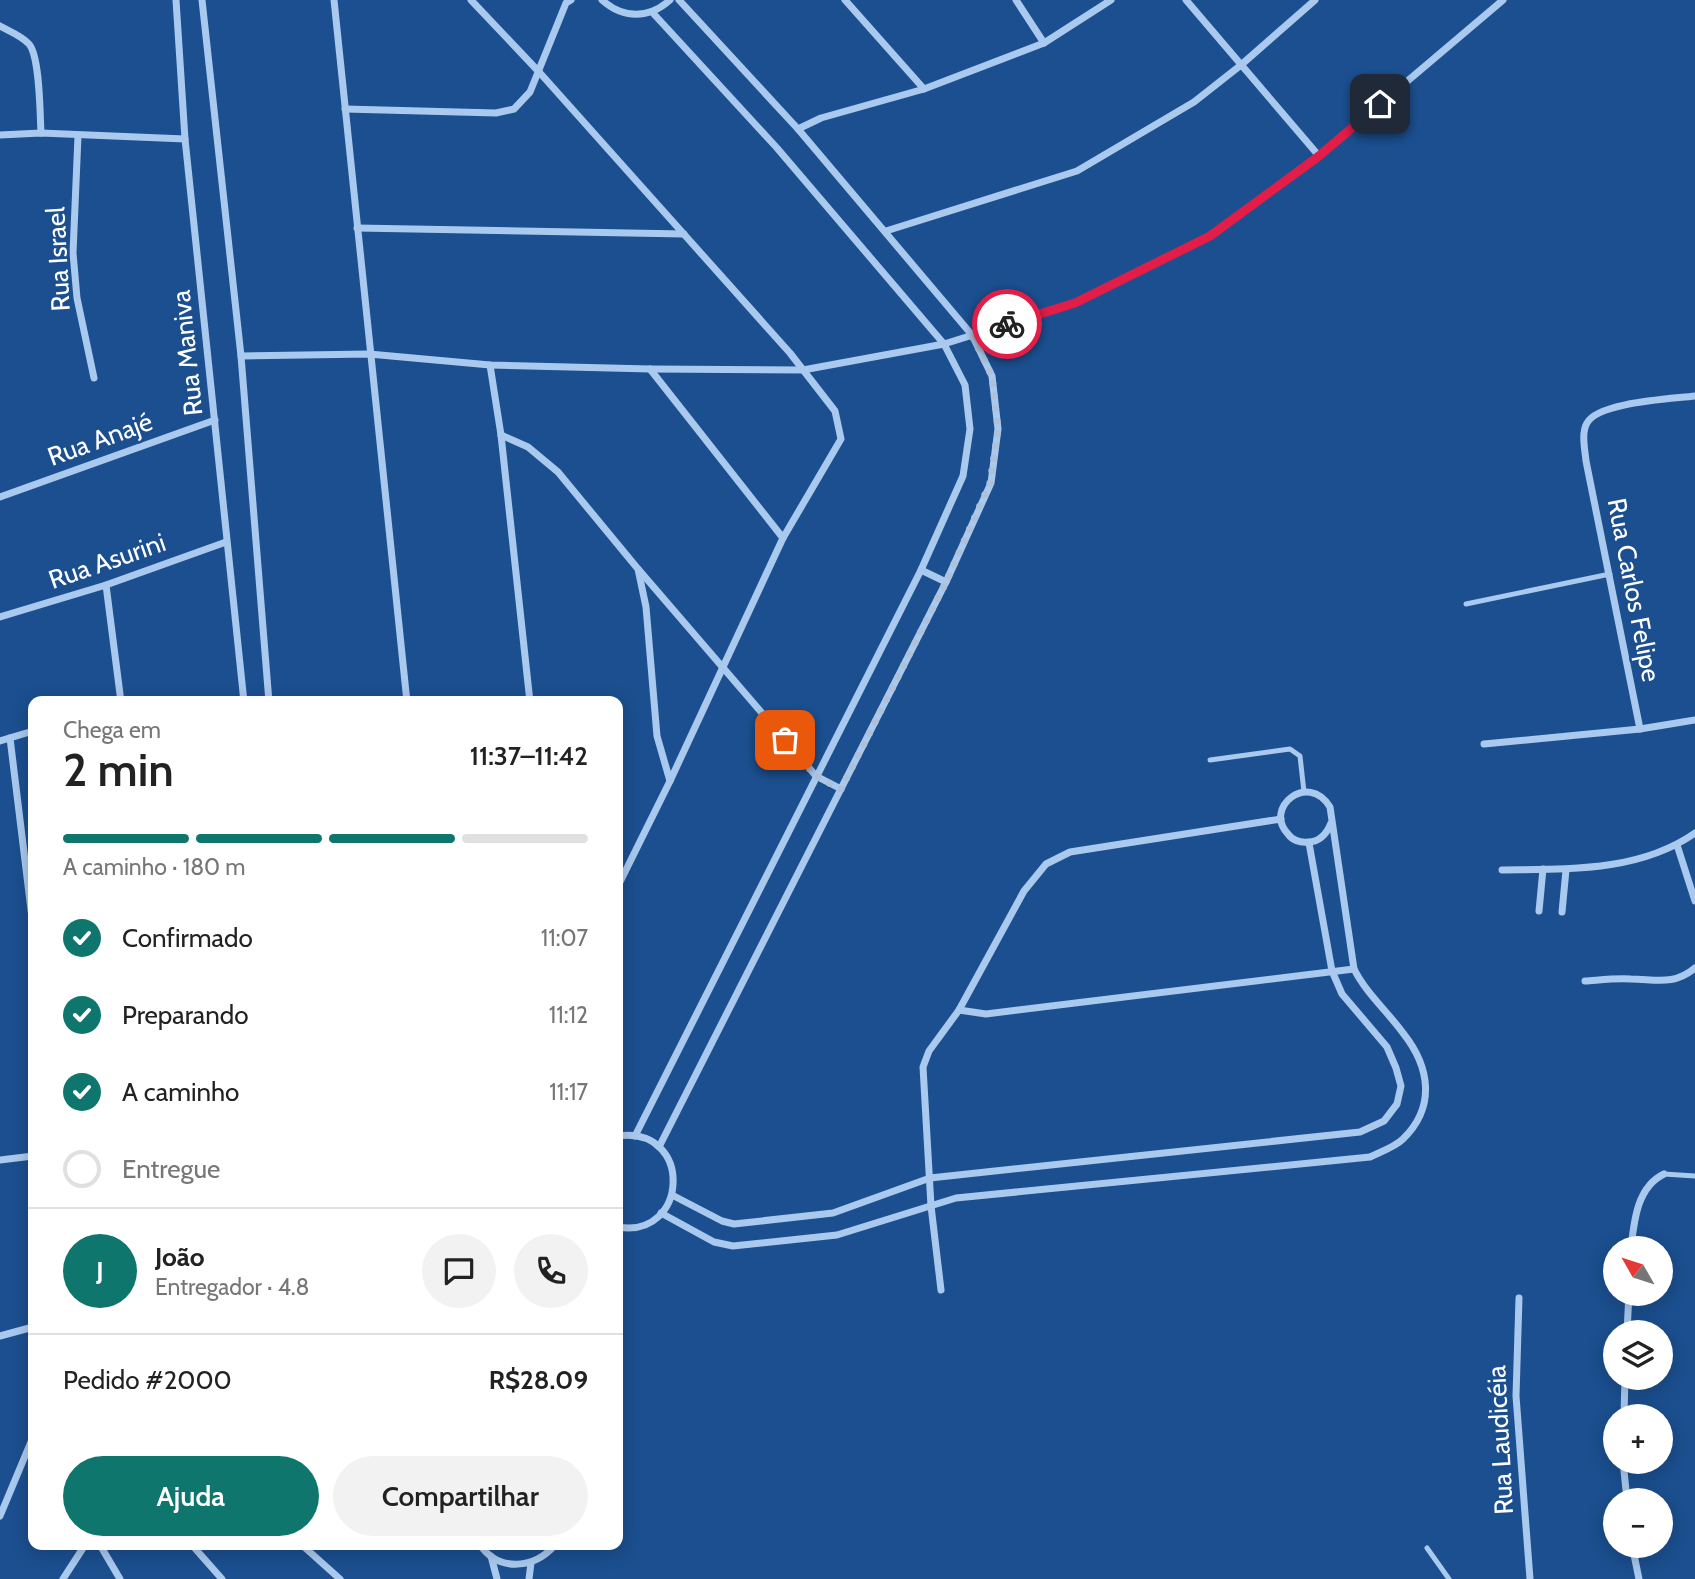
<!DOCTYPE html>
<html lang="pt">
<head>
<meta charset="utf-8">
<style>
  body { margin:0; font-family:Cabin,sans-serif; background:#f2f2f2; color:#222; height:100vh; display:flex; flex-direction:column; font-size:26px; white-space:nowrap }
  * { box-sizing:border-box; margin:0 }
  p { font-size:23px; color:#767676 }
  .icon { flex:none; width:38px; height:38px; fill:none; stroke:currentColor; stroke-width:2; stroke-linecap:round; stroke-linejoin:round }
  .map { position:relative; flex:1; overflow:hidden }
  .sheet { position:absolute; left:28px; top:696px; width:595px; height:854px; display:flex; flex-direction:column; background:#fff; border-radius:14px; box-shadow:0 4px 18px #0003 }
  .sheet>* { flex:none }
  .needle { width:46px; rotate:309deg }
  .tools { position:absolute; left:1603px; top:1236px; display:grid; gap:14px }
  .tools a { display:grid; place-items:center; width:70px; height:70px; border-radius:50%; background:#fff; box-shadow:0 4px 18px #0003; font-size:35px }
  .pin { position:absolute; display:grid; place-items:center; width:60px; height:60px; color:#fff; margin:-30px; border-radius:14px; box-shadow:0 4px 10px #0006 }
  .courier { position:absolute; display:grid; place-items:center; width:70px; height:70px; margin:-35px; border:5px solid #e11d48; border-radius:50%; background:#fff; color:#222; box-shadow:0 2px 9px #0007 }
  .summary em { font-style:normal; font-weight:600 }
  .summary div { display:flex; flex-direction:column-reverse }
  .summary { display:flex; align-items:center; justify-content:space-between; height:119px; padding:0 35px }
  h1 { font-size:46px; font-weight:600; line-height:52px }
  .bar { display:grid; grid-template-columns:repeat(4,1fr); gap:10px 7px; align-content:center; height:84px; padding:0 35px }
  .bar i { height:9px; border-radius:5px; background:#e0e0e0 }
  .bar .on { background:#0f766e }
  .bar p { grid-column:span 4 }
  .line { display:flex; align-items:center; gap:18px; padding:0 35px; border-top:2px solid #e0e0e0 }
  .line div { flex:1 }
  .round { display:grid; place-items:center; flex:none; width:74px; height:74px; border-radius:37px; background:#f2f2f2 }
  ol { padding:0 35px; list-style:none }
  li { display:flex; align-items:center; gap:21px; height:77px }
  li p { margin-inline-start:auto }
  li .icon { padding:7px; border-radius:50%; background:#0f766e; color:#fff; stroke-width:4 }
  li:last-child { color:#767676 }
  li i { width:38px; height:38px; border:4px solid #e0e0e0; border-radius:50% }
  .action { display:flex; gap:14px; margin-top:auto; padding:14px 35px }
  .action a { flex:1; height:80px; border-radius:42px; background:#0f766e; color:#fff; font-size:28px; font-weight:600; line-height:80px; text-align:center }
  .action a+a { background:#f2f2f2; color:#222 }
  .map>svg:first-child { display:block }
</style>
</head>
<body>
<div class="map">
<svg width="1695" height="1579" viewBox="0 0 1695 1579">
  <rect width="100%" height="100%" fill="#1b4f8f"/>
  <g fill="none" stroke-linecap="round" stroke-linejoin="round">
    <g stroke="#a9c9ee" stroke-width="5">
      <path d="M 1466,604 L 1610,574"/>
      <path d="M 1210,760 L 1290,749 L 1300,756 L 1304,792"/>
      <path d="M 1664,1174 L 1695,1176"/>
      <path d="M 1427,1548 L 1449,1579"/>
    </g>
    <g stroke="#a9c9ee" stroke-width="7">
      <path d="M 176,0 L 185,139 L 244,702"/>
      <path d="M 202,0 L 241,356 L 269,702"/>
      <path d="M 334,0 L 407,702"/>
      <path d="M 471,0 L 540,73 L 790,353 L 835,411 L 841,439 L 783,538 L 670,781"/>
      <path d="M 602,0 C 623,19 649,19 670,0"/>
      <path d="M 845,0 L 924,89"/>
      <path d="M 1016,0 L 1044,43"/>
      <path d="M 1186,0 L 1319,156"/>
      <path d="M 0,26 C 9,31 22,36 29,44 C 40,56 40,115 41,133"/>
      <path d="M 345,109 L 496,113 L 514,109 L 530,92 L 566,3 L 571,0"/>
      <path d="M 798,129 L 821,118 L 924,89 L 1044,43 L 1111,0"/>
      <path d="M 0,135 L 41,133 L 185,139"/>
      <path d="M 78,136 L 73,253 L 77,298 L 94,378"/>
      <path d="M 357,228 L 684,234"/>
      <path d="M 886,231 L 1077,171 L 1194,102 L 1241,65 L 1315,0"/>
      <path d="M 241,356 L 369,354 L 490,365 L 650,369 L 803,370 L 944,344 L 1075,303 L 1210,236 L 1319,156 L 1503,0"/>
      <path d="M 490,365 L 501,435 L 530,702"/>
      <path d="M 650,369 L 783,538"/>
      <path d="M 501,435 L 528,447 L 558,472 L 638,569 L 646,607 L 657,736 L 670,781 L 618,886"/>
      <path d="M 0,497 L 215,420"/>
      <path d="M 639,570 L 816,776 L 841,789"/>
      <path d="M 921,570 L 946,582"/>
      <path d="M 106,585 L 121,702"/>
      <path d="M 0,617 L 106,585 L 226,542"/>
      <path d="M 1640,729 L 1586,461 C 1585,450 1581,433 1587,423 C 1598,402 1672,399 1695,396"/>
      <path d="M 10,738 L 33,926"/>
      <path d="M 0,741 L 33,731"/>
      <path d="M 1484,744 L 1640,729 L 1695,720"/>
      <path d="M 1677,845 L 1695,901"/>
      <path d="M 1502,870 C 1568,869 1639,872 1695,833"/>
      <path d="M 1539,911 L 1543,869"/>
      <path d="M 1562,912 L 1566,870"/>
      <path d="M 1585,981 C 1600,980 1616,978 1631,979 C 1655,979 1674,986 1695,968"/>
      <path d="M 959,1010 L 986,1014 L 1354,969"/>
      <path d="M 618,1136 C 694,1126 689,1239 618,1227"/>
      <path d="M 635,1136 L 921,570 L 963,476 L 970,429 L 965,385 L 944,344 L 777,148 L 652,12"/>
      <path d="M 659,1147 L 946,582 L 991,483 L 998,429 L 992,376 L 972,335 L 798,129 L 679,0"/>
      <path d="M 0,1160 L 33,1156"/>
      <path d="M 672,1195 L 722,1221 L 734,1224 L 833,1213 L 930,1178 L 1360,1132 L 1384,1121 L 1397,1104 L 1401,1086 L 1396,1068 L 1387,1047 L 1342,994 L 1332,971 L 1309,843"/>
      <path d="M 661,1213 L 714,1242 L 733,1246 L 837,1235 L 956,1198 L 1370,1157 C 1380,1152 1395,1147 1403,1139 C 1436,1107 1430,1067 1403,1033 C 1387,1011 1366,993 1354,969 L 1330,807 C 1308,771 1263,808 1288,834 C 1292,840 1300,843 1308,842 C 1320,842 1327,833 1331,823"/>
      <path d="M 1631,1248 C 1634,1221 1637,1187 1664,1174"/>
      <path d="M 941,1290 L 931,1206 L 923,1067 L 929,1051 L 959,1010 L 1024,891 L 1046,864 L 1070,852 L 1281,819"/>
      <path d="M 1519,1298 L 1516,1396 L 1530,1579"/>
      <path d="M 1627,1332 L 1629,1293"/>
      <path d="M 0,1336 L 33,1327"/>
      <path d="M 1624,1416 L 1625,1377"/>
      <path d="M 1623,1461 L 1627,1500"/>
      <path d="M 0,1516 L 33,1437"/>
      <path d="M 100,1545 L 120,1579"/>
      <path d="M 192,1545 L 222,1579"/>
      <path d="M 302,1545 L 340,1579"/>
      <path d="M 480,1545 C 500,1573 535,1568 555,1545"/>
      <path d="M 1632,1545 L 1639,1579"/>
      <path d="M 491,1556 L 497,1579"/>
      <path d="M 63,1579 L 85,1545"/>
      <path d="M 529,1579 L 531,1563"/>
    </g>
  </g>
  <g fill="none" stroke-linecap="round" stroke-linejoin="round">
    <path stroke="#afc1d8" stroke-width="7" stroke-dasharray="0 12.6" d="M 785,740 L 816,776 L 841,789 L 946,582 L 990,483 L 998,429 L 992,376 L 972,335 L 1007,324"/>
    <path stroke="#e11d48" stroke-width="9" d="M 1007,324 L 1075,303 L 1210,236 L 1319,156 L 1380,104"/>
  </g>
  <g text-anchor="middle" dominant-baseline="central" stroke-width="5" stroke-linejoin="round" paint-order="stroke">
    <g font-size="26" fill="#fff" stroke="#1b4f8f">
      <text transform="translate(58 259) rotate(-93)">Rua Israel</text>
      <text transform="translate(187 353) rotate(-96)">Rua Maniva</text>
      <text transform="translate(100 439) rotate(-20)">Rua Anajé</text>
      <text transform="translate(107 561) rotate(-19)">Rua Asurini</text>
      <text transform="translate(1634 590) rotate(79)">Rua Carlos Felipe</text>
      <text transform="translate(1500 1440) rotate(-93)">Rua Laudicéia</text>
    </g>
  </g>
</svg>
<div class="tools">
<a><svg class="needle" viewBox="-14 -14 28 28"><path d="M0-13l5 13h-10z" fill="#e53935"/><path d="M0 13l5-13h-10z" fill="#767676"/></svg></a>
<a><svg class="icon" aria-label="layers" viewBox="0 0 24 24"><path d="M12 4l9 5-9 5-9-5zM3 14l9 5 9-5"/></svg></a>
<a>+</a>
<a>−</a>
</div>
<div class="pin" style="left:785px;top:740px;background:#ea580c"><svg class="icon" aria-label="bag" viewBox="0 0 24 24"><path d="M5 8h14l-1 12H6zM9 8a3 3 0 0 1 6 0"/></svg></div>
<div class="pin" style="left:1380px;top:104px;background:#1f2937"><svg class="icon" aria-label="home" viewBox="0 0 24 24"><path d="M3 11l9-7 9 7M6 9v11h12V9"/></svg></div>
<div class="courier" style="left:1007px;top:324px"><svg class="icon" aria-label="bike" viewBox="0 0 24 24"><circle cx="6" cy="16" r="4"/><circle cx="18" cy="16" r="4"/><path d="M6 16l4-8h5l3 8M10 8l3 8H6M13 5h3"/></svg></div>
<section class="sheet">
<div class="summary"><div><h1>2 min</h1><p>Chega em</p></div><em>11:37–11:42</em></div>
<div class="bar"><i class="on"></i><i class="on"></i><i class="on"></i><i></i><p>A caminho · 180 m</p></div>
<ol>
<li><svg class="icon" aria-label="check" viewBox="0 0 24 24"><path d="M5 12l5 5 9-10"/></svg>Confirmado<p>11:07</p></li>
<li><svg class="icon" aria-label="check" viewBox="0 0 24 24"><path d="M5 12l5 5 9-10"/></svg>Preparando<p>11:12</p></li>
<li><svg class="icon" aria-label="check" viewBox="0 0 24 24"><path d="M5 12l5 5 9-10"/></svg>A caminho<p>11:17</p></li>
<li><i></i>Entregue</li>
</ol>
<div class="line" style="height:126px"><b class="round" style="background:#0f766e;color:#fff">J</b><div><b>João</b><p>Entregador · 4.8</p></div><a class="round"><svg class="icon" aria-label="chat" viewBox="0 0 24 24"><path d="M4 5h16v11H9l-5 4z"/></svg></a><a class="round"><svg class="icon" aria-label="phone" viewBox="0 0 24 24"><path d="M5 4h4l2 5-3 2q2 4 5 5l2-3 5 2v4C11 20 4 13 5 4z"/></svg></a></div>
<div class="line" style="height:91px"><div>Pedido #2000</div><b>R$28.09</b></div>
<div class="action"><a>Ajuda</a><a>Compartilhar</a></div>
</section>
</div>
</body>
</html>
